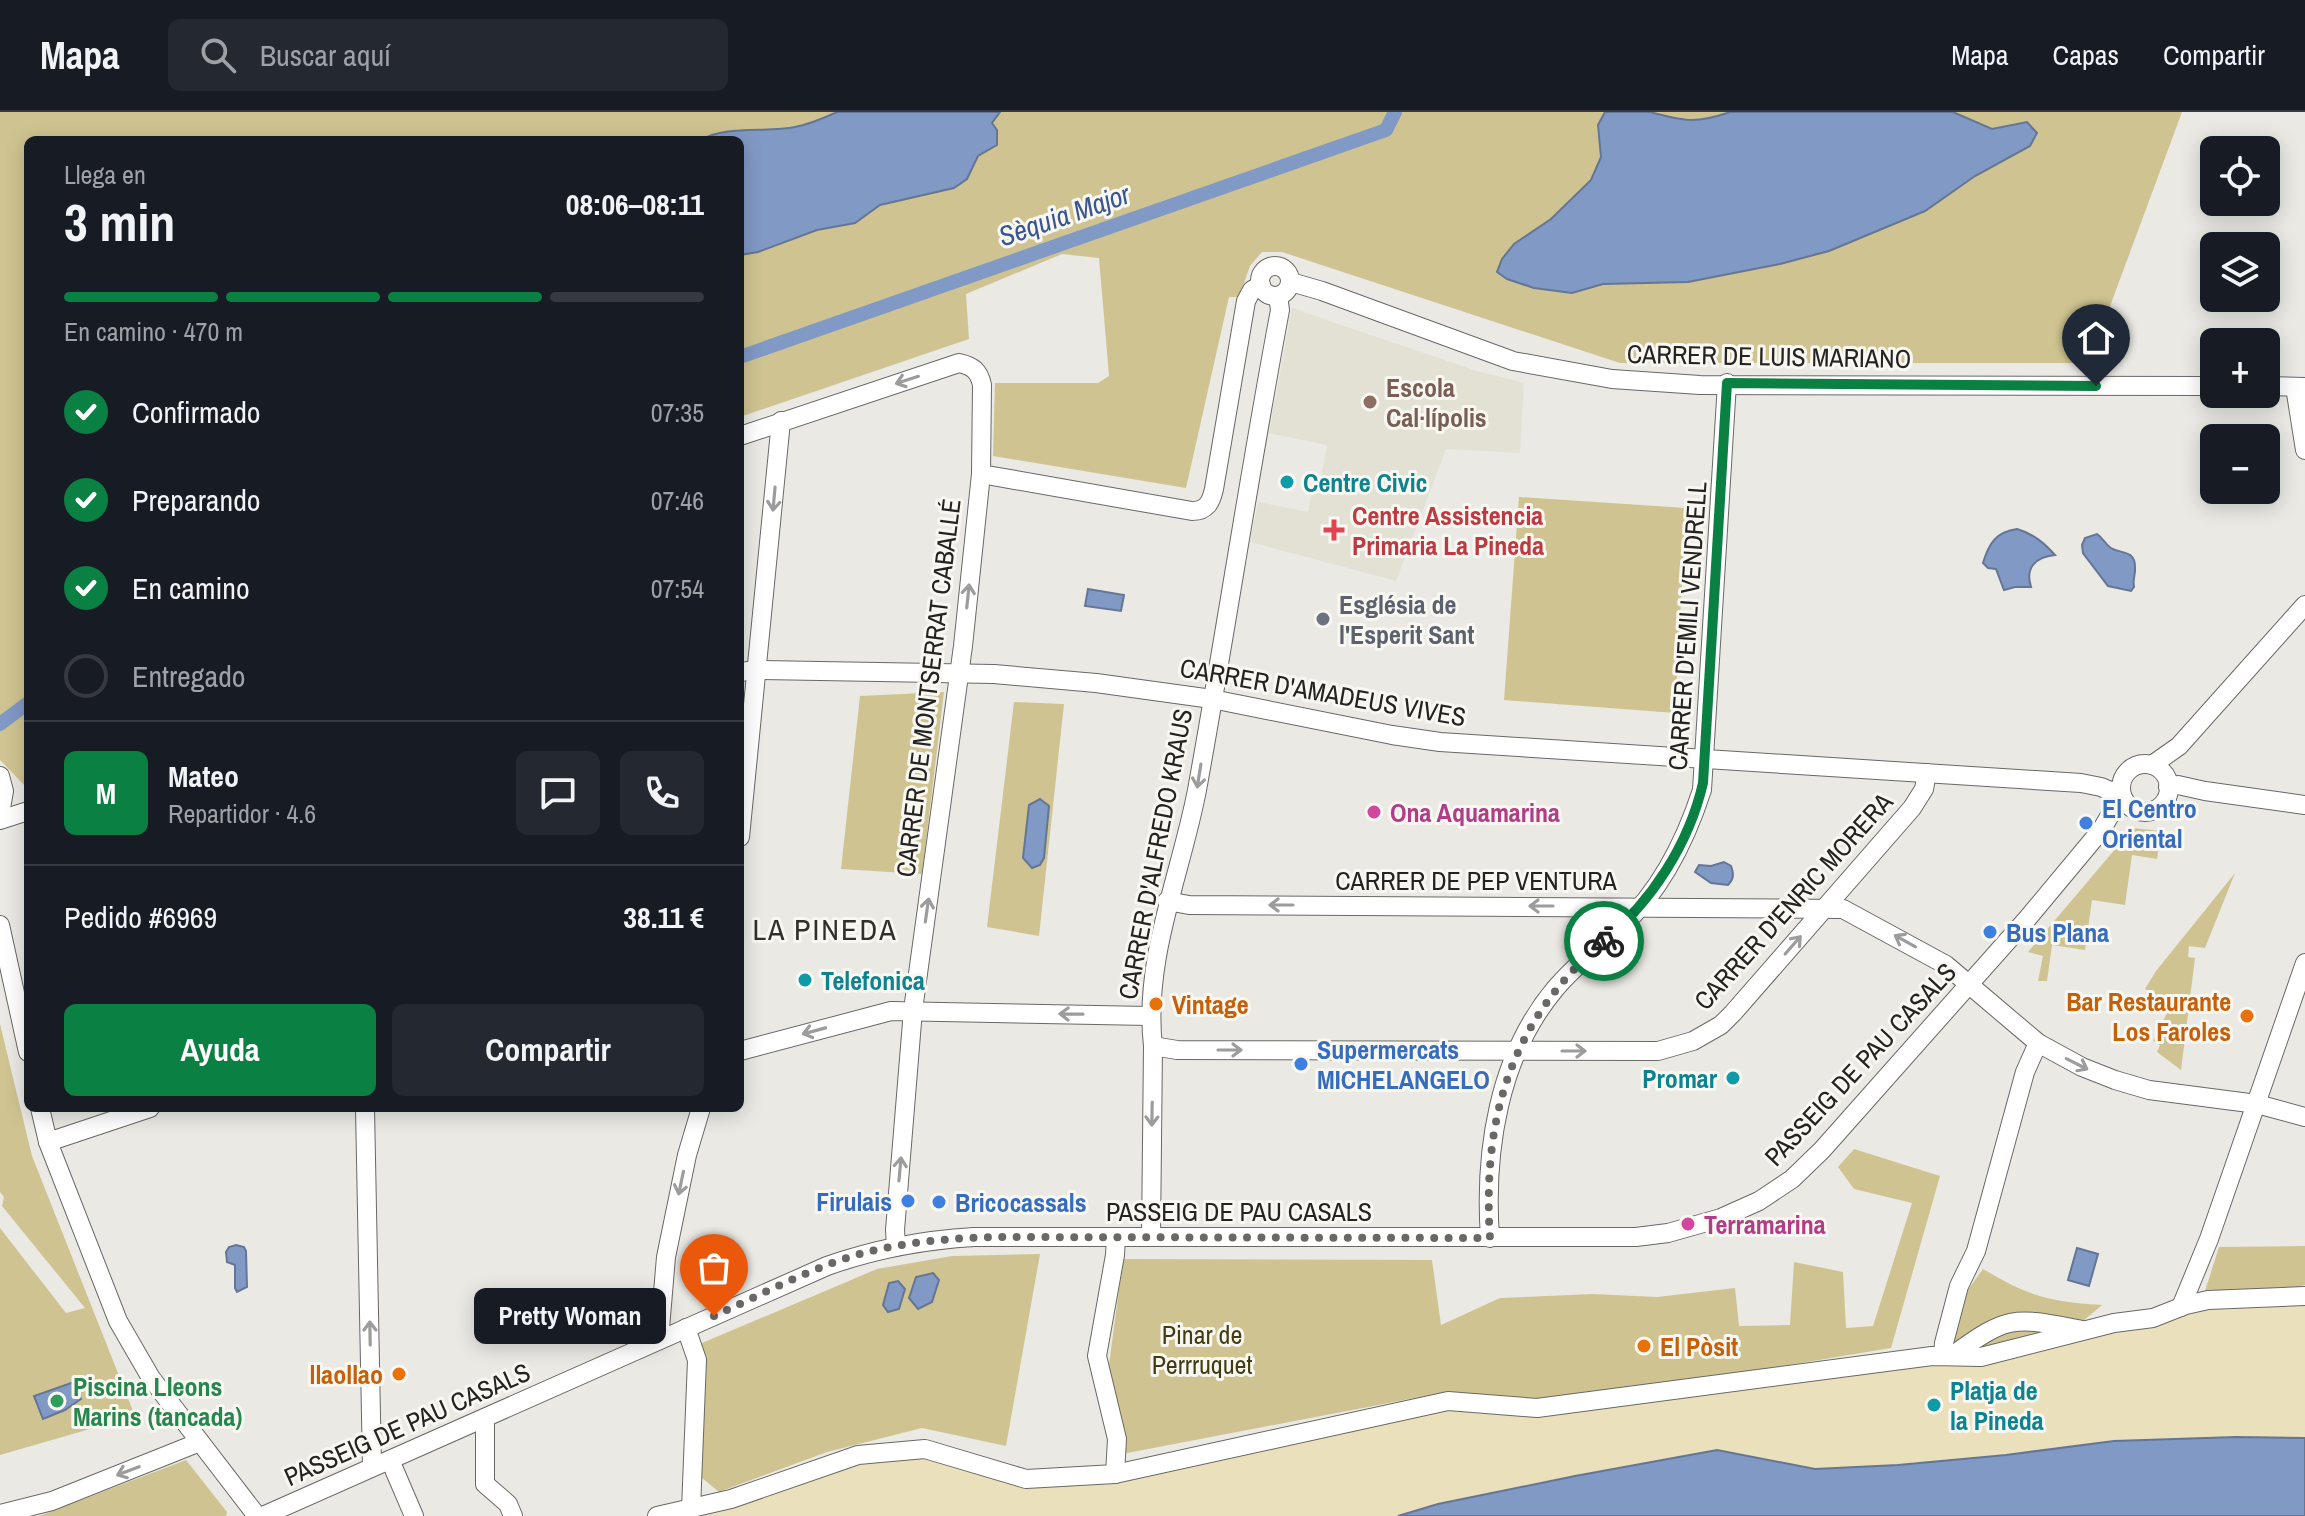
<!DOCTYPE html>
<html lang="es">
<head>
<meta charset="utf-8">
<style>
  body { margin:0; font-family:"Archivo Narrow",sans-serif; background:#242831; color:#f1f3f6; height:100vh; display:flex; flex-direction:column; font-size:30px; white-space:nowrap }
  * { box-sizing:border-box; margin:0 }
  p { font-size:26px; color:#9ea1a6 }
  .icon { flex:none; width:44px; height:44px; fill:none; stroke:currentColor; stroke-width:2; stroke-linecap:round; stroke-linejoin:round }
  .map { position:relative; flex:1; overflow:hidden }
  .side { position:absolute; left:24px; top:24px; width:720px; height:976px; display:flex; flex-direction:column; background:#171b24; border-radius:12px; box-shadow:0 4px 20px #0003 }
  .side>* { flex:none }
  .controls { position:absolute; left:2200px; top:24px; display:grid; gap:16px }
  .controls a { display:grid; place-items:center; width:80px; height:80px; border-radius:12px; background:#171b24; box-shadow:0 4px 20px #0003; font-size:40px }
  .pin { position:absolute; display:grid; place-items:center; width:68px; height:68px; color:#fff; margin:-82px -34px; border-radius:50% 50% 50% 0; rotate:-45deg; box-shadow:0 0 8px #0007 }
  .pin .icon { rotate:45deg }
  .courier { position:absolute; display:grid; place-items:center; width:80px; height:80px; margin:-40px; border:6px solid #0b8043; border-radius:50%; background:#fff; color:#222; box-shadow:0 2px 10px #0007 }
  .bubble { position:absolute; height:56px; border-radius:12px; background:#171b24; box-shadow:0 4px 20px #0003; font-size:26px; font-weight:700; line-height:56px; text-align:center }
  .summary em { font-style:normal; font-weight:700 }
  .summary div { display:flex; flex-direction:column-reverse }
  .summary { display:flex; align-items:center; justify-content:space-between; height:136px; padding:0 40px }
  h1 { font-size:52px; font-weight:700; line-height:60px }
  .bar { display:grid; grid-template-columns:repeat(4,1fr); gap:12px 8px; align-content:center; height:96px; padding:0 40px }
  .bar i { height:10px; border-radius:6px; background:#363941 }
  .bar .current { background:#0b8043 }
  .bar p { grid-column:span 4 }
  .line { display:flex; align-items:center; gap:20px; padding:0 40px; border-top:2px solid #363941 }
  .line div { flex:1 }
  .round { display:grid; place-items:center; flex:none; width:84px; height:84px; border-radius:12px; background:#242831 }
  ol { padding:0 40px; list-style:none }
  li { display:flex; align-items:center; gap:24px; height:88px }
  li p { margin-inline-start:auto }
  li .icon { padding:8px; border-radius:50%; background:#0b8043; color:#fff; stroke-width:4 }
  li:last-child { color:#9ea1a6 }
  li i { width:44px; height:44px; border:4px solid #363941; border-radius:50% }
  .primary-button { display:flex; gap:16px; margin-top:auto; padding:16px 40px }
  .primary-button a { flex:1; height:92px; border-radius:12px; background:#0b8043; color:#fff; font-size:32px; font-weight:700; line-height:92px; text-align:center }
  .primary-button a+a { background:#242831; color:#f1f3f6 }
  header { display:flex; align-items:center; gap:48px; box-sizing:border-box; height:112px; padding:0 40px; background:#171b24; border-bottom:2px solid #363941 }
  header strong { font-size:38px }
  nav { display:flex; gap:44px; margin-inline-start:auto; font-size:28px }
  .search { width:560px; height:72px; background:#242831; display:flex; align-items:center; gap:20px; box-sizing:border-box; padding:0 28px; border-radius:12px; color:#9ea1a6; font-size:30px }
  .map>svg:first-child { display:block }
</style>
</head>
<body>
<header>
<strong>Mapa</strong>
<div class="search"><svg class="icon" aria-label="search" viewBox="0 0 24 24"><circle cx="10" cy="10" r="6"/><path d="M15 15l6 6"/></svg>Buscar aquí</div>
<nav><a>Mapa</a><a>Capas</a><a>Compartir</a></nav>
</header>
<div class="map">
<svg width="2305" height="1404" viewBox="0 0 2305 1404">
  <rect width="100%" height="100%" fill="#eae9e4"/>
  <path fill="#e3e1d4" d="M 1292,196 L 1477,259 L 1524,271 L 1520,341 L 1446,337 L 1396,469 L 1250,430 L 1258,390 L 1308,400 L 1313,375 L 1319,376 L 1327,333 L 1269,321 Z"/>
  <g fill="#cfc491">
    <path d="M 0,0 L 2182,0 L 2089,251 L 1620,251 L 1282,140 L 1262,140 L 1250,154 L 1239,185 L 1229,185 L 1186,376 L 993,344 L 995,271 L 1098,271 L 1109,264 L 1099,146 L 1062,142 L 966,182 L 969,227 L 740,305 L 740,28 L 28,28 L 28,677 L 0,648 Z"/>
    <path d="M 1519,385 L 1686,396 L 1675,601 L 1504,588 Z"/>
    <path d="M 944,580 L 922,762 L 841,757 L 860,584 Z"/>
    <path d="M 1014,590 L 1064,592 L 1039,824 L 987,815 Z"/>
    <path d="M 2133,716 L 2161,719 L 2157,747 L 2132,743 L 2125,793 L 2092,788 L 2085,838 L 2052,833 L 2047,869 L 2038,869 L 2043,844 L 2028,840 Z"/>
    <path d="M 2235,761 L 2205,836 L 2189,834 L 2188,845 L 2195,846 L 2181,958 L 2157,940 L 2160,933 L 2153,929 L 2172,891 L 2145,877 L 2156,859 Z"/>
    <path d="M 0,912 L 32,1044 L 135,1304 L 0,1343 L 0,1116 L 66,1201 L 85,1196 L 2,1094 L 4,1085 L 0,1080 Z"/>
    <path d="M 1854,1037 L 1940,1064 L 1891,1236 L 1590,1286 L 1527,1286 L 1446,1280 L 1122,1342 L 1109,1253 L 1123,1147 L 1432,1148 L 1441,1213 L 1500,1186 L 1593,1182 L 1657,1185 L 1735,1176 L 1739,1214 L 1790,1213 L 1794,1150 L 1843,1160 L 1846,1216 L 1873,1214 L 1912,1091 L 1854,1077 L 1838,1055 Z"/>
    <path d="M 2305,1134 L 2305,1173 L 2292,1176 L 2205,1179 L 2219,1135 Z"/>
    <path d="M 1040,1142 L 1006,1334 L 922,1316 L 827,1340 L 719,1380 L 701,1365 L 702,1231 L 877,1157 L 952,1144 Z"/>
    <path d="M 1983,1157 C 2028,1184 2050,1190 2102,1193 L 2076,1215 L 1996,1237 L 1948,1235 L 1962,1186 Z"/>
    <path d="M 186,1348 L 227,1400 L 226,1404 L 39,1404 Z"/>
  </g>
  <path fill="#eae0bb" d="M 2305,1184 L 2305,1326 L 2236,1325 L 2114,1329 L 2006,1343 L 1898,1353 L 1815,1357 L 1717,1338 L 1575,1364 L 1439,1392 L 1398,1404 L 657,1404 L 775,1371 L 925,1337 L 1026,1367 L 1115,1362 L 1448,1289 L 1537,1296 L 1981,1245 L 2186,1193 Z"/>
  <g fill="#8199c5" stroke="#657694" stroke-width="2">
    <path d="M 837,0 L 1000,0 L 992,11 L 997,18 L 997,33 L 978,44 L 967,67 L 954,76 L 880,93 L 855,111 L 817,118 L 758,140 L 740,143 L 740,28 L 701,28 C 726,13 765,21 795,15 C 810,12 824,6 837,0 Z"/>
    <path d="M 1605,0 C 1618,0 1637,0 1650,0 C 1683,9 1696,12 1730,0 L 1953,0 L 1992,17 L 2027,10 L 2037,21 L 2030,34 L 1975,64 L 1925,99 L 1829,139 L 1780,152 L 1688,170 L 1603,172 L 1572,181 L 1534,176 L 1507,167 L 1497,160 L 1502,147 L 1514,132 L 1551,107 L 1591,68 L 1601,45 L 1598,13 Z"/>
    <path d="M 2017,417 C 2034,422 2044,431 2055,443 C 2035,445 2025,456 2031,475 L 2015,475 L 2004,478 L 1996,457 L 1988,456 L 1983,451 C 1989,431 1996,420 2017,417 Z"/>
    <path d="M 2097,422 C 2103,426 2105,432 2111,436 C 2121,442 2135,438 2135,455 C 2136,463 2132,467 2134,475 L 2131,479 L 2108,474 L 2083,441 L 2082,433 L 2085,426 Z"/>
    <path d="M 1088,477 L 1124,483 L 1121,499 L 1085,494 Z"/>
    <path d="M 1040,687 L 1049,694 L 1044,746 L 1040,753 L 1032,756 L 1023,746 L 1029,693 Z"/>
    <path d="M 1724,750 L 1731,754 C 1734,762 1734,767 1728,773 L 1711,771 L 1695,760 L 1699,753 L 1711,754 Z"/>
    <path d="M 236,1133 L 244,1135 L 246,1139 L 247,1175 L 237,1180 L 235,1176 L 235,1153 L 227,1150 L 226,1140 L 229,1135 Z"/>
    <path d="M 2077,1136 L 2098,1142 L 2089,1174 L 2068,1168 Z"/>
    <path d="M 933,1161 L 939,1168 L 932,1190 L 918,1197 L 909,1186 L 916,1165 Z"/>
    <path d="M 898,1169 L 905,1177 L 899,1197 L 888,1200 L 883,1193 L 889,1171 Z"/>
    <path d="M 74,1270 L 81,1287 L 65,1298 L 43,1307 L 34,1284 Z"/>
    <path d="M 2236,1325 L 2305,1326 L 2305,1404 L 1398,1404 L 1438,1392 L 1575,1364 L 1717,1338 L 1815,1357 L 1898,1353 L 2006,1343 L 2114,1329 Z"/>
  </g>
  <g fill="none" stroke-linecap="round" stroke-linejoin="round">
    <g stroke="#8199c5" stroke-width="14">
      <path d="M 740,245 L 1386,18 L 1395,0"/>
      <path d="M 0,612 L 28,591"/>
    </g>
    <g stroke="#696864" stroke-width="20">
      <g id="minor">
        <circle cx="1275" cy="169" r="15"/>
        <path d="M 1291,170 L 1322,179 L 1513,249 L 1612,267 L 1700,273 L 2214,274"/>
        <path d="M 2266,274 L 2305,275"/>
        <path d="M 2295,275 L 2305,338"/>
        <path d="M 740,324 L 959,251 C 973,254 979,259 982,273 L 981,362 L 963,534 L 913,898 L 895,1118 L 896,1134"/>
        <path d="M 981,362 L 1192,399 C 1207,399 1211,390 1214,377 L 1246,189 L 1252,178 L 1261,173"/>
        <path d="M 740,560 L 757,558 L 994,562 L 1096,571 L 1212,587 L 1392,623 L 1440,630 L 2081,671 L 2101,675 L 2122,684"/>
        <circle cx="2145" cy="676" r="24"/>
        <path d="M 2152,653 L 2179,634 L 2305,493"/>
        <path d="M 0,664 L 4,679 L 0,702"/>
        <path d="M 2168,675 L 2178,673 L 2205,679 L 2305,693"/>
        <path d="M 0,708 L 28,699"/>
        <path d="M 740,725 L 781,309"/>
        <path d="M 1167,789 L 1189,793 L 1843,797 L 1946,853 L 2038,931 L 2082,955 L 2115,968 L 2149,978 L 2257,992 L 2305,1005"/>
        <path d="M 0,813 L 28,940"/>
        <path d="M 1153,934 L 1177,938 L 1658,939 L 1693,929 L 1721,913 L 1733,901 L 1912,696 L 1924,677 L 1927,661"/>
        <path d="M 740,939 L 891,899 L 1149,904"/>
        <path d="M 40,996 L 48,1030 L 118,1209 L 151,1266 L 257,1404"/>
        <path d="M 365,996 L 372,1355"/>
        <path d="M 48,1030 L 150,996"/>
        <path d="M 1151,1125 L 1153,934 C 1143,847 1181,762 1197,678 C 1226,518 1250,357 1280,198 L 1278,184"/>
        <path d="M 1490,1126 C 1484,1040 1498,945 1555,877 C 1575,853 1599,835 1622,814 C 1660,779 1686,727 1702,678 L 1727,271"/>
        <path d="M 2181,1195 L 2209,1127 L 2305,851"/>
        <path d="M 686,1216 L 697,1248 L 691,1397"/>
        <path d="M 659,1228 L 666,1145 L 687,1043 L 701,996"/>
        <path d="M 1943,1244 L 1944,1231 L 1959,1174 L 1976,1139 L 2025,960 L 2038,931"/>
        <path d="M 1952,1244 C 2009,1202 2014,1205 2082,1218"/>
        <path d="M 485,1306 L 485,1372 L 508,1392 L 513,1404"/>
        <path d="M 390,1348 L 414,1404"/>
        <path d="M 1115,1362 L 1117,1327 L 1097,1244 L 1115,1143 L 1116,1125"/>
        <path d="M 0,1402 L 52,1389 L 200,1330"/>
        <path d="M 263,1404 L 827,1154 C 875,1137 923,1128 974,1125 L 1636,1125 L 1668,1121 L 1721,1106 L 1759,1089 L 1792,1067 L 1822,1038 L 2027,807 L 2102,717 L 2117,691 L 2123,686"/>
        <path d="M 657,1404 L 731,1387 L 858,1343 L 925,1337 L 1026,1367 L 1115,1362 L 1448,1289 L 1537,1296 L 1932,1244 L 1981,1245 L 2114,1211 L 2153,1206 L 2186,1193 L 2208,1188 L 2305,1184"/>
      </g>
    </g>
    <use href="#minor" stroke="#fff" stroke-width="18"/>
  </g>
  <defs><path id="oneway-shaft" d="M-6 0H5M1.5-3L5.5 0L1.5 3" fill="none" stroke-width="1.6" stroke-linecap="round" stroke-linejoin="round" transform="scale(2)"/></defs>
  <g stroke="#9c9c9c">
    <use href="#oneway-shaft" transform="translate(907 268) rotate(162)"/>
    <use href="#oneway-shaft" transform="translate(774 387) rotate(95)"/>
    <use href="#oneway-shaft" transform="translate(968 484) rotate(-84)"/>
    <use href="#oneway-shaft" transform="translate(1199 664) rotate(99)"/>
    <use href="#oneway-shaft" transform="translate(1281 793) rotate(-180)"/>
    <use href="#oneway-shaft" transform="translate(1541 794) rotate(-180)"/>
    <use href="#oneway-shaft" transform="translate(927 798) rotate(-82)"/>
    <use href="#oneway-shaft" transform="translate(1905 829) rotate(-151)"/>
    <use href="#oneway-shaft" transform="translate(1793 833) rotate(-49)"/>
    <use href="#oneway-shaft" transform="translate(1071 902) rotate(-179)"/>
    <use href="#oneway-shaft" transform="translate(814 919) rotate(165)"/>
    <use href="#oneway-shaft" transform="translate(1230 938)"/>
    <use href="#oneway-shaft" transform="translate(1574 939)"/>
    <use href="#oneway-shaft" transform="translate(2077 952) rotate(27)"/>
    <use href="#oneway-shaft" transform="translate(1152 1002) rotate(91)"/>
    <use href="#oneway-shaft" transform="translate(900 1057) rotate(-85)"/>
    <use href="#oneway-shaft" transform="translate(681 1071) rotate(102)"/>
    <use href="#oneway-shaft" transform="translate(370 1221) rotate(-91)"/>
    <use href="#oneway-shaft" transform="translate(128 1359) rotate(159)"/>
  </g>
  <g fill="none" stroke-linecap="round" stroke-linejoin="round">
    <path stroke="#696866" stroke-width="8" stroke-dasharray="0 14.4" d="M 714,1204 C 763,1182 814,1154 867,1140 C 908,1130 952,1126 994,1125 L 1490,1126 C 1482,1006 1511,908 1604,829"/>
    <path stroke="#0b8043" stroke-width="10" d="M 1604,829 C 1652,789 1689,732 1703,671 L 1727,271 L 2096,274"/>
  </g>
  <circle fill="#8d6e63" stroke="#f8f7f1" stroke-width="3" cx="1370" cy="290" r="8"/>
  <g fill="#0f9aa8" stroke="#f8f7f1" stroke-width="3">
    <circle cx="1287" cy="370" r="8"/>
    <circle cx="805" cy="868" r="8"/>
    <circle cx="1733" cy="966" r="8"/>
    <circle cx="1934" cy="1293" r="8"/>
  </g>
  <path fill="#e0444e" stroke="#f8f7f1" stroke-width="3" d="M1330 406h8v8h8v8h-8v8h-8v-8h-8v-8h8z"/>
  <circle fill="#6b7280" stroke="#f8f7f1" stroke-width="3" cx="1323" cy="507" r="8"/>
  <g fill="#d1479c" stroke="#f8f7f1" stroke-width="3">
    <circle cx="1374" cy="700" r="8"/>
    <circle cx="1688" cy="1112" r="8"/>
  </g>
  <g fill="#3f7fe0" stroke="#f8f7f1" stroke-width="3">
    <circle cx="2086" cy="711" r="8"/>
    <circle cx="1990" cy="820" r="8"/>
    <circle cx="1301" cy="952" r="8"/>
    <circle cx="908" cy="1089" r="8"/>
    <circle cx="939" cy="1090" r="8"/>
  </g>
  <g fill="#e8710a" stroke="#f8f7f1" stroke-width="3">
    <circle cx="1156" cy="892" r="8"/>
    <circle cx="2247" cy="904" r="8"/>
    <circle cx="1644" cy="1234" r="8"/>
    <circle cx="399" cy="1262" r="8"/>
  </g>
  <circle fill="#2e9e5b" stroke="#f8f7f1" stroke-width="3" cx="57" cy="1289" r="8"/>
  <g text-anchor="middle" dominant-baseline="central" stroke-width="6" stroke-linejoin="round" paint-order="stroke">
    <g font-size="26" fill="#242322" stroke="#f8f7f1">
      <text transform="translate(1769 244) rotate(1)">CARRER DE LUIS MARIANO</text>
      <text transform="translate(1687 514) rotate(-86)">CARRER D'EMILI VENDRELL</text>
      <text transform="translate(928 576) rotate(-83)">CARRER DE MONTSERRAT CABALLÉ</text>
      <text transform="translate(1323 580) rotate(10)">CARRER D'AMADEUS VIVES</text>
      <text transform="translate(1155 742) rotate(-79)">CARRER D'ALFREDO KRAUS</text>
      <text x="1476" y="768">CARRER DE PEP VENTURA</text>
      <text transform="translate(1793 789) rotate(-48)">CARRER D'ENRIC MORERA</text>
      <text transform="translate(1860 952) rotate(-47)">PASSEIG DE PAU CASALS</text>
      <text x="1239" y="1099">PASSEIG DE PAU CASALS</text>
      <text transform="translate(407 1312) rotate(-24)">PASSEIG DE PAU CASALS</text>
    </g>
    <g font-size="26" font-weight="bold" fill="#785e54" stroke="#f8f7f1" text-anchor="start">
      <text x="1386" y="275">Escola<tspan x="1386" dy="30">Cal·lípolis</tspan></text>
    </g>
    <g font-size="26" font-weight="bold" fill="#0d838f" stroke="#f8f7f1" text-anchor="start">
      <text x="1303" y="370">Centre Civic</text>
      <text x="821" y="868">Telefonica</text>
      <text x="1717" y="966" text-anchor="end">Promar</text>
      <text x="1950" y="1278">Platja de<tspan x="1950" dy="30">la Pineda</tspan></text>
    </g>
    <g font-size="26" font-weight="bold" fill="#be3a42" stroke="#f8f7f1" text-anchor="start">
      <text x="1352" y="403">Centre Assistencia<tspan x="1352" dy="30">Primaria La Pineda</tspan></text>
    </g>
    <g font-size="26" font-weight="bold" fill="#5b616d" stroke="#f8f7f1" text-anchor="start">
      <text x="1339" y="492">Església de<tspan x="1339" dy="30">l'Esperit Sant</tspan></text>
    </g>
    <g font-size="26" font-weight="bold" fill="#366cbe" stroke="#f8f7f1" text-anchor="start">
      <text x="2102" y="696">El Centro<tspan x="2102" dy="30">Oriental</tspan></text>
      <text x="2006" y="820">Bus Plana</text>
      <text x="1317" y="937">Supermercats<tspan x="1317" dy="30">MICHELANGELO</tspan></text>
      <text x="892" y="1089" text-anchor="end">Firulais</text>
      <text x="955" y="1090">Bricocassals</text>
    </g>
    <g font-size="26" font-weight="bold" fill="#b23c85" stroke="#f8f7f1" text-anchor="start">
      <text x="1390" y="700">Ona Aquamarina</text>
      <text x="1704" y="1112">Terramarina</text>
    </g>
    <g font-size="26" font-weight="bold" fill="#c56008" stroke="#f8f7f1" text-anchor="end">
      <text x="2231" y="889">Bar Restaurante<tspan x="2231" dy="30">Los Faroles</tspan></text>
      <text x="1172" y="892" text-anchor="start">Vintage</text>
      <text x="1660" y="1234" text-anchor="start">El Pòsit</text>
      <text x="383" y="1262">llaollao</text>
    </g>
    <g font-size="26" fill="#433b11" stroke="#f8f7f1">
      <text x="1202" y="1222">Pinar de<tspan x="1202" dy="30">Perrruquet</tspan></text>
    </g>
    <g font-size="26" font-weight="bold" fill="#27864d" stroke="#f8f7f1" text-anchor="start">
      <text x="73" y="1274">Piscina Lleons<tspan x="73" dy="30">Marins (tancada)</tspan></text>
    </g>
    <g font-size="28" font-style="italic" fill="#38568f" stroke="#f8f7f1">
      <text transform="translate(1064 103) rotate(-19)">Sèquia Major</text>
    </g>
    <g font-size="30" letter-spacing="2" fill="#302f2b" stroke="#f8f7f1">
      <text x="825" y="817">LA PINEDA</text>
    </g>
  </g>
</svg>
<div class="controls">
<a><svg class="icon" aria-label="locate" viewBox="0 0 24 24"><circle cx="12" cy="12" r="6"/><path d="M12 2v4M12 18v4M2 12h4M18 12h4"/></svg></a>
<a><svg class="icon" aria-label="layers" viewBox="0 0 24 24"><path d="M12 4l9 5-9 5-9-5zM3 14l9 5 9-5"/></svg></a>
<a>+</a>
<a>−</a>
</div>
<div class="pin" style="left:714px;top:1204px;background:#ea580c"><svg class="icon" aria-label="bag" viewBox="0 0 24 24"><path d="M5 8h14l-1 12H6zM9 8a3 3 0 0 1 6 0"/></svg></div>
<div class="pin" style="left:2096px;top:274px;background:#1f2937"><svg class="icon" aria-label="home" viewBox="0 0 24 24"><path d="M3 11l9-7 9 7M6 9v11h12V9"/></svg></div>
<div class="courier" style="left:1604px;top:829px"><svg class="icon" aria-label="bike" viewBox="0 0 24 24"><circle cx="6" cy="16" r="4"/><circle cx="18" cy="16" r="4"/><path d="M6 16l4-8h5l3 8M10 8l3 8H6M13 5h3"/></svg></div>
<div class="bubble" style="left:474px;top:1176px;width:192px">Pretty Woman</div>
<section class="side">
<div class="summary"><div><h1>3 min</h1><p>Llega en</p></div><em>08:06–08:11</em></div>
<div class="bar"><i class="current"></i><i class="current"></i><i class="current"></i><i></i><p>En camino · 470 m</p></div>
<ol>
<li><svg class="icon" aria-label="check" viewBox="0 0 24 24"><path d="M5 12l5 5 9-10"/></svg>Confirmado<p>07:35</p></li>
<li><svg class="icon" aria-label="check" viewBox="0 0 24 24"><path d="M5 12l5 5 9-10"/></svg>Preparando<p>07:46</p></li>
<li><svg class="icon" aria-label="check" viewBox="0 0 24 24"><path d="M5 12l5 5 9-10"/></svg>En camino<p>07:54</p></li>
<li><i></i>Entregado</li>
</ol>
<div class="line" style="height:144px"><b class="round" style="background:#0b8043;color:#fff">M</b><div><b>Mateo</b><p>Repartidor · 4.6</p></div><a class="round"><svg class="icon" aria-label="chat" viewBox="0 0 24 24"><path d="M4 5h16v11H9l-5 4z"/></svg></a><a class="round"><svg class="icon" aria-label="phone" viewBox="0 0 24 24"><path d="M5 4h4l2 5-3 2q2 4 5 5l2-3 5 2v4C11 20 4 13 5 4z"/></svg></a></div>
<div class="line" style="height:104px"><div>Pedido #6969</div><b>38.11 €</b></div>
<div class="primary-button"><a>Ayuda</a><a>Compartir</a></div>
</section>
</div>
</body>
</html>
